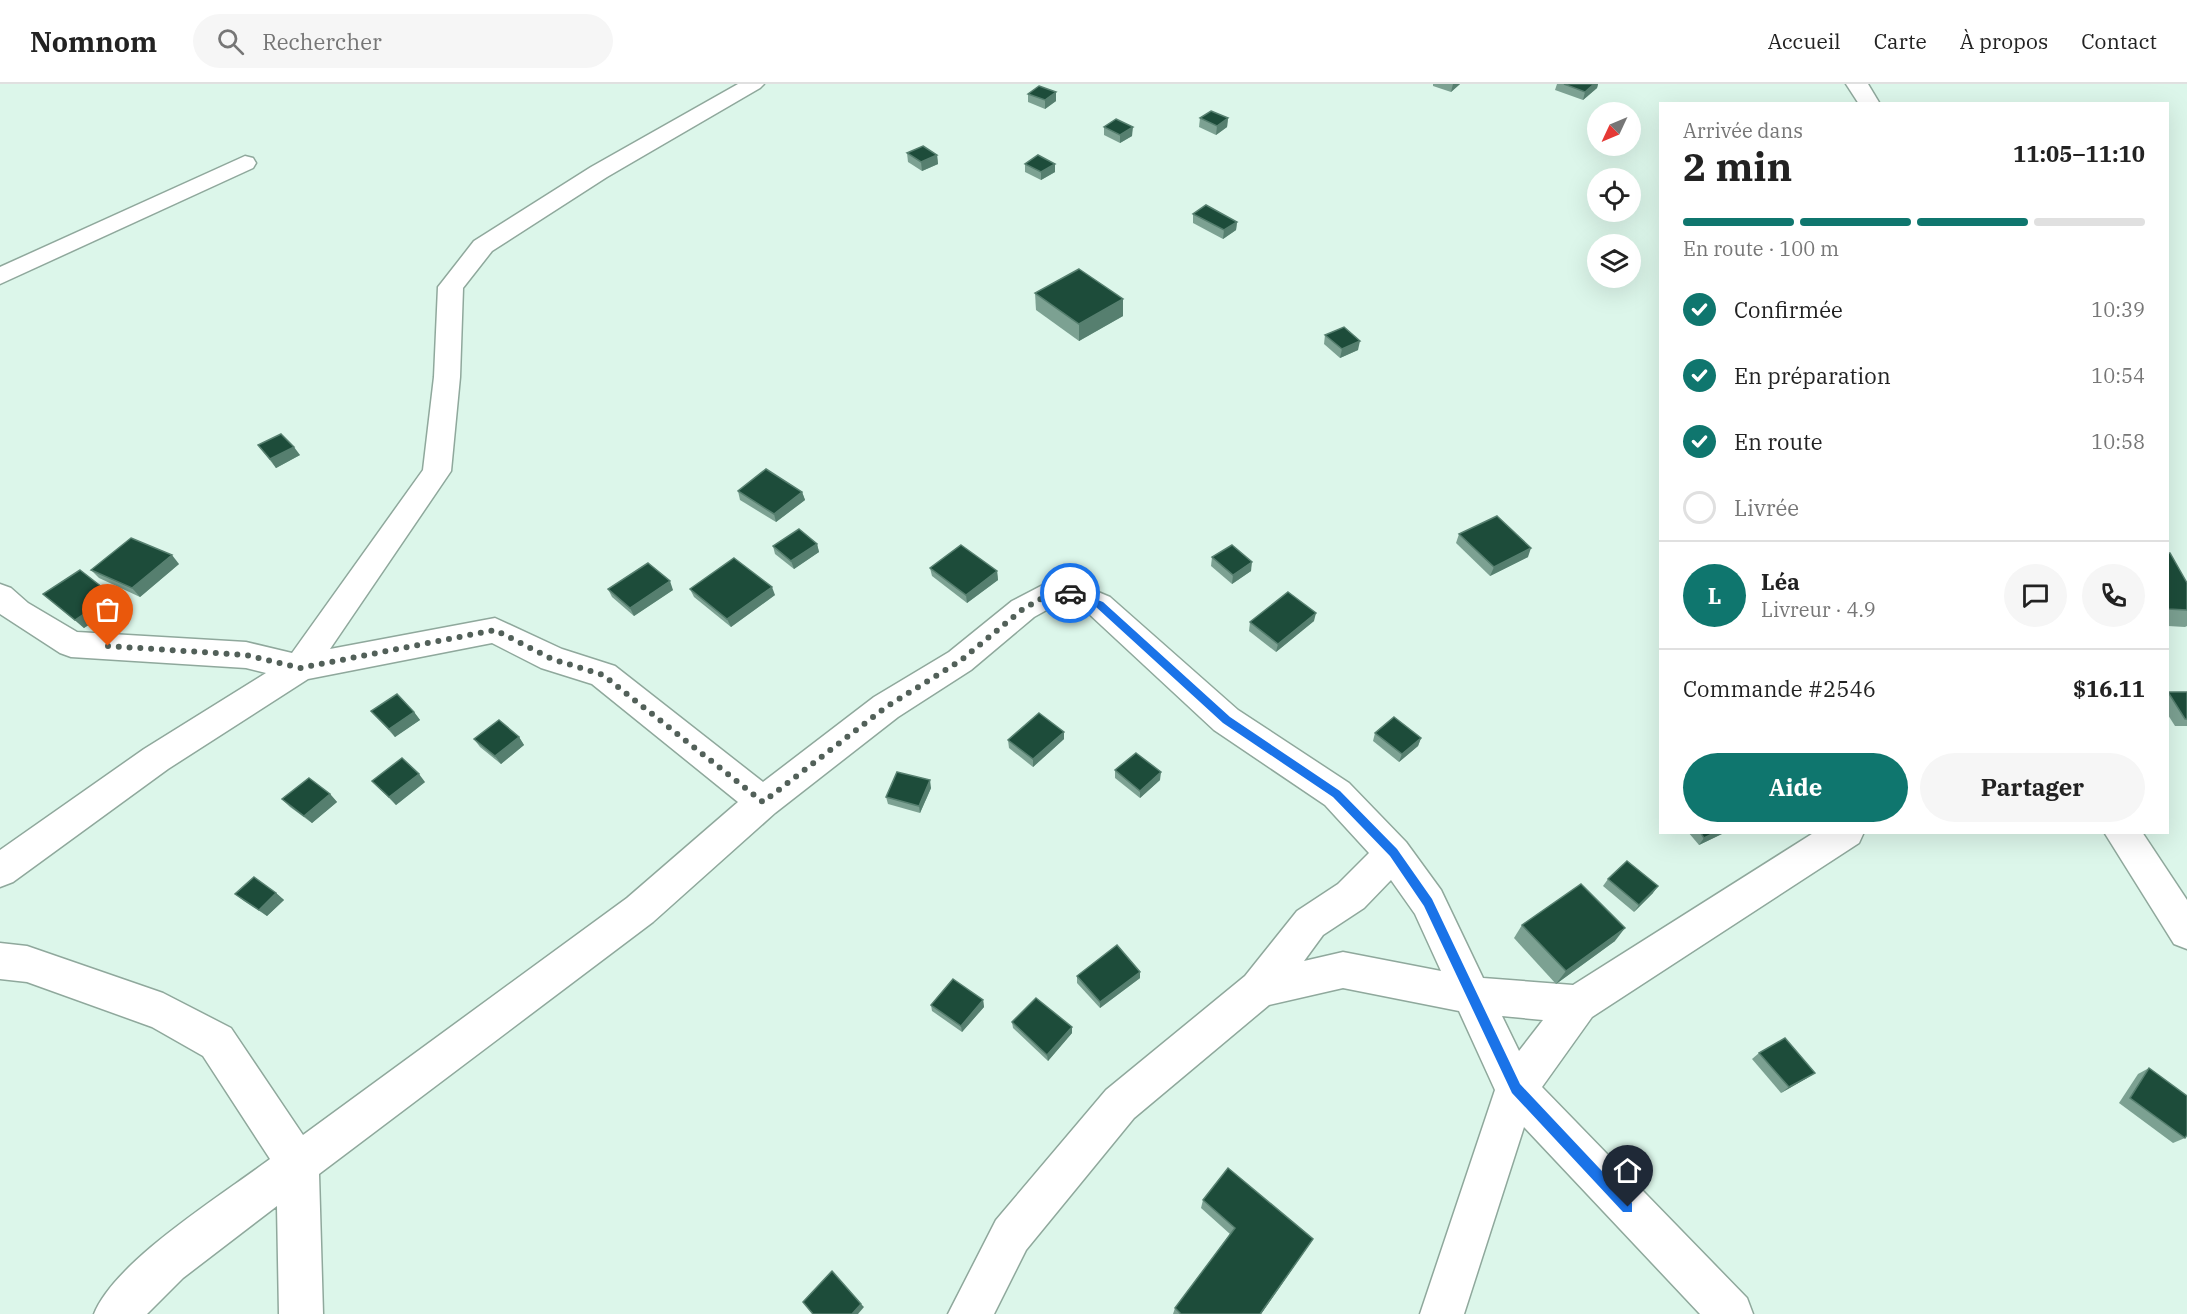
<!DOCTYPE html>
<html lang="fr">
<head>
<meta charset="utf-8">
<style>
  body { margin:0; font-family:"IBM Plex Serif",serif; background:#f6f6f6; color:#222; height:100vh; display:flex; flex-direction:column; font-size:22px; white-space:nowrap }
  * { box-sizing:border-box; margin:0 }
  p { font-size:20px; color:#767676 }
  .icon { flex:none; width:33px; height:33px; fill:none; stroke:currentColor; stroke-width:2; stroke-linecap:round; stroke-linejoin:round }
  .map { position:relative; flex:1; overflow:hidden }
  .details { position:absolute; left:1659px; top:18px; width:510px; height:732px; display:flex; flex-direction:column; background:#fff; border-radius:0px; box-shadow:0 6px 24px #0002 }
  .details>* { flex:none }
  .needle { width:39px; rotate:226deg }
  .fabs { position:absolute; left:1587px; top:18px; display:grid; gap:12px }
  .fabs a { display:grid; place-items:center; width:54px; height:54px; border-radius:50%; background:#fff; box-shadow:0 6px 24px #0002; font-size:30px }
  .pin { position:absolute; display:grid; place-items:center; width:51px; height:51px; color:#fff; margin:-62px -26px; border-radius:50% 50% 50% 0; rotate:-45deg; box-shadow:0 0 6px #0007 }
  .pin .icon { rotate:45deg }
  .courier { position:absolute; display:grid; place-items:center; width:60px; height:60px; margin:-30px; border:4px solid #1a73e8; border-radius:50%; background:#fff; color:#222; box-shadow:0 2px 8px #0007 }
  .overview em { font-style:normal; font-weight:800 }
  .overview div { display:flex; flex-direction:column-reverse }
  .overview { display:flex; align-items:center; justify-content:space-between; height:102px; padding:0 24px }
  h1 { font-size:39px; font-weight:800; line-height:45px }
  .bar { display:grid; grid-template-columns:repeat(4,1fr); gap:9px 6px; align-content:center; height:72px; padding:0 24px }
  .bar i { height:8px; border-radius:4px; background:#e0e0e0 }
  .bar .current { background:#0f766e }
  .bar p { grid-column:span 4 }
  .line { display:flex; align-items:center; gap:15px; padding:0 24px; border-top:2px solid #e0e0e0 }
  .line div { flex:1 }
  .round { display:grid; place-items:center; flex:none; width:63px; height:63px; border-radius:32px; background:#f6f6f6 }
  ol { padding:0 24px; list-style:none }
  li { display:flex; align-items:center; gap:18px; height:66px }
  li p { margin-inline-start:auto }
  li .icon { padding:6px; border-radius:50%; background:#0f766e; color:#fff; stroke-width:4 }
  li:last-child { color:#767676 }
  li i { width:33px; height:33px; border:3px solid #e0e0e0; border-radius:50% }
  .cta { display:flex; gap:12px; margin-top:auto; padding:12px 24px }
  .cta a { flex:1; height:69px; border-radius:36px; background:#0f766e; color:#fff; font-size:24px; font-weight:800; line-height:69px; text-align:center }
  .cta a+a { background:#f6f6f6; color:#222 }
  header { display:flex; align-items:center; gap:36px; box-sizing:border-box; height:84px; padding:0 30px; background:#fff; border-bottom:2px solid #e0e0e0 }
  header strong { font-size:28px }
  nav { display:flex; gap:33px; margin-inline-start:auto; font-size:21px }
  .search { width:420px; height:54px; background:#f6f6f6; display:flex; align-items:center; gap:15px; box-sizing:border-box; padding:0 21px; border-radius:33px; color:#767676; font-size:22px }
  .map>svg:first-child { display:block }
</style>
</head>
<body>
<header>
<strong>Nomnom</strong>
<div class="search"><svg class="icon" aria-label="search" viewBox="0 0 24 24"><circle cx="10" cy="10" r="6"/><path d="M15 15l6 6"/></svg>Rechercher</div>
<nav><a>Accueil</a><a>Carte</a><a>À propos</a><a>Contact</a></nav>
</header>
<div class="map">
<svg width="2187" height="1230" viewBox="0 0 2187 1230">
  <rect width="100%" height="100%" fill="#dcf6ea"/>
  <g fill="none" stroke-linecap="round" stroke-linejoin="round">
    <g stroke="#8fa89c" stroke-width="3">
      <g id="minor">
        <path d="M 738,0 L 764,0 L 760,4 L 607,93 L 492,167 L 463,204 L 460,293 L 451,387 L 330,565 L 495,534 L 562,565 L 615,582 L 763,698 L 874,613 L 949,568 L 1012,517 L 1060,492 L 1110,513 L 1238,626 L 1349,699 L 1406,758 L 1441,806 L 1483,894 L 1573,901 L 1815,748 L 1864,748 L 1859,759 L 1592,933 L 1542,1003 L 1747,1214 L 1753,1230 L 1700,1230 L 1524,1043 L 1464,1230 L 1420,1230 L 1495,1006 L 1459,927 L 1343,904 L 1269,921 L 1134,1034 L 1026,1166 L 994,1230 L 948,1230 L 996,1136 L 1106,1006 L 1245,892 L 1297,827 L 1338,800 L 1369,769 L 1325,721 L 1214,646 L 1088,529 L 1061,518 L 1034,533 L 971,586 L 898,633 L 775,729 L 653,838 L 319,1090 L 323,1230 L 279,1230 L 277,1122 L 183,1194 L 147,1230 L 94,1230 C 115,1177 222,1111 270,1075 L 203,972 L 152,943 L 27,898 L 0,895 L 0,859 L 27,862 L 163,909 L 231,944 L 303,1051 L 627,814 L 738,718 L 592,600 L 541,584 L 492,559 L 308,595 L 168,685 L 13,798 L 0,803 L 0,766 L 144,665 L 266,589 L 246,584 L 71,573 L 60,569 L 0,530 L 0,500 L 11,504 L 28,519 L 77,548 L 246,558 L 292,569 L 423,386 L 434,293 L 438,203 L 442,198 L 474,157 L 591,83 ZM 1391,796 L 1415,830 L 1441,887 L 1343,868 L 1304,877 L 1323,851 L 1364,824 ZM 1502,932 L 1543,936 L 1519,967 Z"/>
        <path d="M 1846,0 L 1868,0 L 1880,20 L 1859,20 Z"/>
        <path d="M 245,72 L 253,74 L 256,79 L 253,84 L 0,200 L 0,183 Z"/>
        <path d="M 2104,748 L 2142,748 L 2187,816 L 2187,865 L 2174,860 Z"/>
      </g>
    </g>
    <use href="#minor" fill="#fff" fill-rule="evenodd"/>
  </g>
  <g fill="#7ca192">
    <path d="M 1433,0 L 1460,0 L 1451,8 L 1433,2 Z"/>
    <path d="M 1557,0 L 1598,0 L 1597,4 L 1583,16 L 1555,6 Z"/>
    <path d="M 1028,10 L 1056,17 L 1045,25 L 1028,18 Z"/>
    <path d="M 1200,34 L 1228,34 L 1227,43 L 1216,51 L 1199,43 Z"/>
    <path d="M 1104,43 L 1132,52 L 1120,59 L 1104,51 Z"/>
    <path d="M 907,69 L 937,71 L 938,80 L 922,87 L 908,78 Z"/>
    <path d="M 1025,80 L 1055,80 L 1055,88 L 1041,96 L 1025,88 Z"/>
    <path d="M 1193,130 L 1237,138 L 1236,146 L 1223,155 L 1193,139 Z"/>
    <path d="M 1035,209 L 1123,232 L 1079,257 L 1036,226 Z"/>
    <path d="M 1325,251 L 1358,266 L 1340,274 L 1324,260 Z"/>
    <path d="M 258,361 L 300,371 L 276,384 Z"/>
    <path d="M 738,407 L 802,408 L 805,416 L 776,438 L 740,416 Z"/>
    <path d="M 1459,450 L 1528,473 L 1490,492 L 1456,459 Z"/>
    <path d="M 817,460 L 819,468 L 794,485 L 775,470 L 773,462 Z"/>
    <path d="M 2168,469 L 2187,499 L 2187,542 L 2185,543 L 2168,542 Z"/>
    <path d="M 1212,473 L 1251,487 L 1232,500 L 1211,482 Z"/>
    <path d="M 179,480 L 140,513 L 99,494 L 91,486 Z"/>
    <path d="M 930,484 L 997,487 L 998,496 L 967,519 L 932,492 Z"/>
    <path d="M 608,505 L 673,506 L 634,532 L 612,513 Z"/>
    <path d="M 690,505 L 775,511 L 731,543 L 694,513 Z"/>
    <path d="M 43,510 L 120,520 L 84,544 Z"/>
    <path d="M 1314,537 L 1276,568 L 1249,547 L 1250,538 Z"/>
    <path d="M 2168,608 L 2187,608 L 2187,642 L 2175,642 L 2168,631 Z"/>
    <path d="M 371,627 L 414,628 L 420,636 L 395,653 Z"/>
    <path d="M 1064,648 L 1064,655 L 1033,683 L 1009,664 L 1008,656 Z"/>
    <path d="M 1375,649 L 1421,654 L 1418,662 L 1399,678 L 1373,657 Z"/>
    <path d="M 519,653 L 524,661 L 501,680 L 480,663 L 474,655 Z"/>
    <path d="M 1115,686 L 1160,696 L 1140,714 L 1115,694 Z"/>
    <path d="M 372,697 L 425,698 L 396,721 Z"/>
    <path d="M 931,704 L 920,729 L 888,720 L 886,713 Z"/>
    <path d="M 330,710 L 337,718 L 312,739 L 290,723 L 282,715 Z"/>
    <path d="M 1688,748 L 1726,748 L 1699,761 Z"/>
    <path d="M 1608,795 L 1653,809 L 1634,828 L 1603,802 Z"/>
    <path d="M 276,809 L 284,816 L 267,832 L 244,817 L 235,810 Z"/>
    <path d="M 1522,841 L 1615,857 L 1556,900 L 1514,854 Z"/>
    <path d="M 1140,888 L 1140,894 L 1100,924 L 1077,899 L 1077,892 Z"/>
    <path d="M 983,916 L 984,923 L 962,948 L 932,927 L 931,921 Z"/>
    <path d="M 1012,938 L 1072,949 L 1048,977 L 1013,944 Z"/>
    <path d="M 1759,969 L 1807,994 L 1781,1009 L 1752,975 Z"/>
    <path d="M 2149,984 L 2185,1054 L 2173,1059 L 2119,1019 L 2138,990 Z"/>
    <path d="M 1203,1116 L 1313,1155 L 1261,1230 L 1173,1230 L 1175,1224 L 1230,1150 L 1201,1124 Z"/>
  </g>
  <g fill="#567f6f">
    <path d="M 1453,0 L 1460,0 L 1451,8 Z"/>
    <path d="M 1594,0 L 1598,0 L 1597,4 L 1583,16 L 1585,8 Z"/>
    <path d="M 1056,8 L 1056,17 L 1045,25 L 1045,16 Z"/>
    <path d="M 1228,34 L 1227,43 L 1216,51 L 1217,42 Z"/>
    <path d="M 1133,43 L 1132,52 L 1120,59 L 1120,51 Z"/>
    <path d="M 937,71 L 938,80 L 922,87 L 921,78 Z"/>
    <path d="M 1055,80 L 1055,88 L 1041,96 L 1041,88 Z"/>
    <path d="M 1237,138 L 1236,146 L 1223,155 L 1224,146 Z"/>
    <path d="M 1123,215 L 1123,232 L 1079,257 L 1079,240 Z"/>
    <path d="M 1360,257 L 1358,266 L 1340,274 L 1342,265 Z"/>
    <path d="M 294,363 L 300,371 L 276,384 L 270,375 Z"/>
    <path d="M 802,408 L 805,416 L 776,438 L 774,430 Z"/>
    <path d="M 817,460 L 819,468 L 794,485 L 791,477 Z"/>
    <path d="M 1531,464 L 1528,473 L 1490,492 L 1494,483 Z"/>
    <path d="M 172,471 L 179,480 L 140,513 L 132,504 Z"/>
    <path d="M 1252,478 L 1251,487 L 1232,500 L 1233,491 Z"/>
    <path d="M 997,487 L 998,496 L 967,519 L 966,511 Z"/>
    <path d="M 670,497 L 673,506 L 634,532 L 630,524 Z"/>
    <path d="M 772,503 L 775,511 L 731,543 L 727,535 Z"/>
    <path d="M 112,511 L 120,520 L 84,544 L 75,536 Z"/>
    <path d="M 1316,529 L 1314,537 L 1276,568 L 1278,560 Z"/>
    <path d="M 414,628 L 420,636 L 395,653 L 389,645 Z"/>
    <path d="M 1064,648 L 1064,655 L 1033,683 L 1033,675 Z"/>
    <path d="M 519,653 L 524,661 L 501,680 L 495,672 Z"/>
    <path d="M 1421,654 L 1418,662 L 1399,678 L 1402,670 Z"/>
    <path d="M 1161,688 L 1160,696 L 1140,714 L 1140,707 Z"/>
    <path d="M 419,690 L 425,698 L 396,721 L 389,713 Z"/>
    <path d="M 930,696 L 931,704 L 920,729 L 919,722 Z"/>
    <path d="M 330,710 L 337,718 L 312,739 L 304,732 Z"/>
    <path d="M 1716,748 L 1726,748 L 1699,761 L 1704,754 Z"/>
    <path d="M 1658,802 L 1653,809 L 1634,828 L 1639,821 Z"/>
    <path d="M 276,809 L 284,816 L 267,832 L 259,826 Z"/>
    <path d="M 1625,844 L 1615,857 L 1556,900 L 1566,887 Z"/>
    <path d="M 1140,888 L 1140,894 L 1100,924 L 1100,918 Z"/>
    <path d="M 983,916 L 984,923 L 962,948 L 961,942 Z"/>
    <path d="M 1072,943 L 1072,949 L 1048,977 L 1047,971 Z"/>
    <path d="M 1815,989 L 1807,994 L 1781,1009 L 1789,1003 Z"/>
    <path d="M 1313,1155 L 1261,1230 L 1260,1230 Z"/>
    <path d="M 861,1220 L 864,1223 L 858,1230 L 852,1230 Z"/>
  </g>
  <g fill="#1d4c3a" stroke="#567f6f" stroke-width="1.5">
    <path d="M 1564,0 L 1594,0 L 1585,8 Z"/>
    <path d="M 1039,2 L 1056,8 L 1045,16 L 1028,10 Z"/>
    <path d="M 1211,27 L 1228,34 L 1217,42 L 1200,34 Z"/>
    <path d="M 1116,35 L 1133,43 L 1120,51 L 1104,43 Z"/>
    <path d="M 923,62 L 937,71 L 921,78 L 907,69 Z"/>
    <path d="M 1038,71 L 1055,80 L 1041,88 L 1025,80 Z"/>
    <path d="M 1206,121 L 1237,138 L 1224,146 L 1193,130 Z"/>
    <path d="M 1079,185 L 1123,215 L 1079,240 L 1035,209 Z"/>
    <path d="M 1344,243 L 1360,257 L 1342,265 L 1325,251 Z"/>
    <path d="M 281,350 L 294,363 L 270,375 L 258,361 Z"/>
    <path d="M 766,385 L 802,408 L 774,430 L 738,407 Z"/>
    <path d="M 1497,432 L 1531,464 L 1494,483 L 1459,450 Z"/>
    <path d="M 799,445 L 817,460 L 791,477 L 773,462 Z"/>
    <path d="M 131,454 L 172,471 L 132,504 L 91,486 Z"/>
    <path d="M 961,461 L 997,487 L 966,511 L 930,484 Z"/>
    <path d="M 1232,461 L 1252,478 L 1233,491 L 1212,473 Z"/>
    <path d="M 2168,469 L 2170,469 L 2187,499 L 2187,526 L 2168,525 Z"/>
    <path d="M 734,474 L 772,503 L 727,535 L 690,505 Z"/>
    <path d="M 648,479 L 670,497 L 630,524 L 608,505 Z"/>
    <path d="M 80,486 L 112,511 L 75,536 L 43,510 Z"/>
    <path d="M 1288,508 L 1316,529 L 1278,560 L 1250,538 Z"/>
    <path d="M 2168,608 L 2187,608 L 2187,635 L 2185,635 Z"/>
    <path d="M 397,610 L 414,628 L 389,645 L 371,627 Z"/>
    <path d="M 1039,629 L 1064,648 L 1033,675 L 1008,656 Z"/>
    <path d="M 1394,633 L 1421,654 L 1402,670 L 1375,649 Z"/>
    <path d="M 499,636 L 519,653 L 495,672 L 474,655 Z"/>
    <path d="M 1136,669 L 1161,688 L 1140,707 L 1115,686 Z"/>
    <path d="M 402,674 L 419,690 L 389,713 L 372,697 Z"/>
    <path d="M 897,688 L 930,696 L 919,722 L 886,713 Z"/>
    <path d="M 309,694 L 330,710 L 304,732 L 282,715 Z"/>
    <path d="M 1700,748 L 1716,748 L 1704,754 Z"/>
    <path d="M 1627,777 L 1658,802 L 1639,821 L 1608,795 Z"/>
    <path d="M 254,793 L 276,809 L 259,826 L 235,810 Z"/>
    <path d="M 1581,800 L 1625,844 L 1566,887 L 1522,841 Z"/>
    <path d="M 1117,861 L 1140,888 L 1100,918 L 1077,892 Z"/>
    <path d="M 953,895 L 983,916 L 961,942 L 931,921 Z"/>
    <path d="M 1036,914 L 1072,943 L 1047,971 L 1012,938 Z"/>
    <path d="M 1785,954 L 1815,989 L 1789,1003 L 1759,969 Z"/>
    <path d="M 2149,984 L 2187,1012 L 2187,1051 L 2185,1054 L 2130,1014 Z"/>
    <path d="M 1228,1084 L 1313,1155 L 1260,1230 L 1181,1230 L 1175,1224 L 1235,1144 L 1203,1116 Z"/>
    <path d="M 832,1187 L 861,1220 L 852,1230 L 813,1230 L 803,1218 Z"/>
  </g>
  <path fill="#1a73e8" d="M 1070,505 L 1103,518 L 1230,633 L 1340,707 L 1397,765 L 1432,815 L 1520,1000 L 1632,1119 L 1632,1128 L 1623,1128 L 1512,1009 L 1424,822 L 1390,772 L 1333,713 L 1223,639 L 1096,523 L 1067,511 L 1065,509 Z"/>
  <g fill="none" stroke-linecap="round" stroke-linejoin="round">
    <path stroke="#526059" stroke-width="6" stroke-dasharray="0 10.8" d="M 108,562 L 246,571 L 300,584 L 495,546 L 552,575 L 603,591 L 763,718 L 886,623 L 960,577 L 1023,525 L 1060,504 L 1070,509"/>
  </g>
</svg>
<div class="fabs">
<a><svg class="needle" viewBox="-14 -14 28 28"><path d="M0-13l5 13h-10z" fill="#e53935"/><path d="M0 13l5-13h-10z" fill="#767676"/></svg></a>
<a><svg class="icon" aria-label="locate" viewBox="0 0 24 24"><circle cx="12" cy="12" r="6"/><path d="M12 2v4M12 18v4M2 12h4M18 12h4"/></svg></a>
<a><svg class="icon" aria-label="layers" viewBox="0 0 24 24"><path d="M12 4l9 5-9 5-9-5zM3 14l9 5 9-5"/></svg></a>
</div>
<div class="pin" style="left:108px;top:562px;background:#ea580c"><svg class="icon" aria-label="bag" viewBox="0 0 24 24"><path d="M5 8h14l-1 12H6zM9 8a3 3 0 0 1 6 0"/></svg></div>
<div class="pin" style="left:1628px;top:1123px;background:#1f2937"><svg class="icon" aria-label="home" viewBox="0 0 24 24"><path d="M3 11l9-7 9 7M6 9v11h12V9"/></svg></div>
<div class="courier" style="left:1070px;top:509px"><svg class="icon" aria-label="car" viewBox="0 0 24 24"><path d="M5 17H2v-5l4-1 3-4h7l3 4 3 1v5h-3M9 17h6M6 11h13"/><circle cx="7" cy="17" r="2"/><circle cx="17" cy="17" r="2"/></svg></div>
<section class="details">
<div class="overview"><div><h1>2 min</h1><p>Arrivée dans</p></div><em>11:05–11:10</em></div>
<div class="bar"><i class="current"></i><i class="current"></i><i class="current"></i><i></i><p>En route · 100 m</p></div>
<ol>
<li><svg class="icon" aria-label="check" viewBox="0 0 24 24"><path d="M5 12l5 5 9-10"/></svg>Confirmée<p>10:39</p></li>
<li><svg class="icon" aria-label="check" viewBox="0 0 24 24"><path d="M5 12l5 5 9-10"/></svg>En préparation<p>10:54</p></li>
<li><svg class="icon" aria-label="check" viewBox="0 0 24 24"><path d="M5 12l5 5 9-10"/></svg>En route<p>10:58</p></li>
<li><i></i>Livrée</li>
</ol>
<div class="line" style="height:108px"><b class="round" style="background:#0f766e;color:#fff">L</b><div><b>Léa</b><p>Livreur · 4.9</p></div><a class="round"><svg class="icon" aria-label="chat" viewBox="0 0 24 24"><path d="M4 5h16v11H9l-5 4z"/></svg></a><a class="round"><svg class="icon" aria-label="phone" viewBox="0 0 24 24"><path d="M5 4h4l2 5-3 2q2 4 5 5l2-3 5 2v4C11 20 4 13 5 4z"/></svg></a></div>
<div class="line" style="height:78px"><div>Commande #2546</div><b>$16.11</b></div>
<div class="cta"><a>Aide</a><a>Partager</a></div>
</section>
</div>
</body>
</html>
